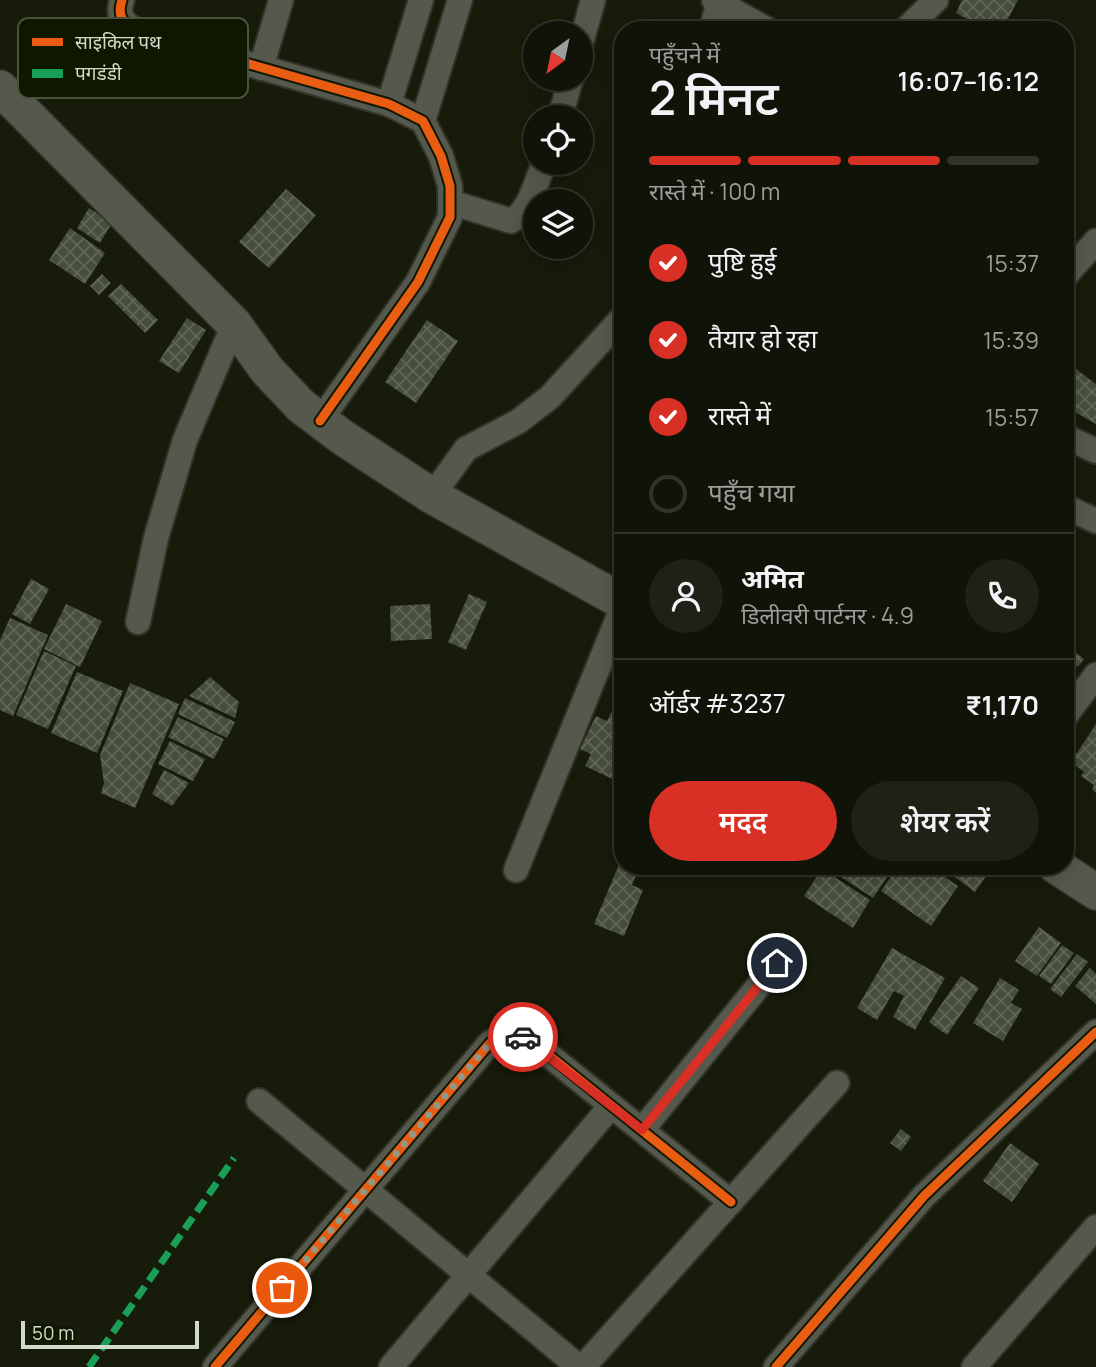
<!DOCTYPE html>
<html lang="hi">
<head>
<meta charset="utf-8">
<style>
  body { margin:0; font-family:Manrope,"Noto Sans Devanagari",sans-serif; background:#1e2116; color:#f1f3f6; height:100vh; display:flex; flex-direction:column; font-size:26px; white-space:nowrap }
  * { box-sizing:border-box; margin:0 }
  p { font-size:23px; color:#9c9e9c }
  .icon { flex:none; width:38px; height:38px; fill:none; stroke:currentColor; stroke-width:2; stroke-linecap:round; stroke-linejoin:round }
  .map { position:relative; flex:1; overflow:hidden }
  .side { position:absolute; left:614px; top:21px; width:460px; height:854px; display:flex; flex-direction:column; background:#101408; border-radius:28px; box-shadow:0 4px 18px #0003,0 0 0 2px #303329 }
  .side>* { flex:none }
  .needle { width:46px; rotate:213deg }
  .fabs { position:absolute; left:523px; top:21px; display:grid; gap:14px }
  .fabs a { display:grid; place-items:center; width:70px; height:70px; border-radius:50%; background:#101408; box-shadow:0 4px 18px #0003,0 0 0 2px #303329; font-size:35px }
  .scale { position:absolute; left:21px; bottom:18px; width:178px; box-sizing:border-box; padding-left:7px; border:4px solid #d4dac9; border-top:0; font-size:19px; line-height:24px; white-space:nowrap; color:#d4dac9; -webkit-text-stroke:5px #101700; paint-order:stroke }
  .pin { position:absolute; display:grid; place-items:center; width:60px; height:60px; color:#fff; margin:-30px; border:4px solid #fff; border-radius:50%; box-shadow:0 2px 7px #0007 }
  .courier { position:absolute; display:grid; place-items:center; width:70px; height:70px; margin:-35px; border:5px solid #d93025; border-radius:50%; background:#fff; color:#222; box-shadow:0 2px 9px #0007 }
  .head em { font-style:normal; font-weight:600 }
  .head div { display:flex; flex-direction:column-reverse }
  .head { display:flex; align-items:center; justify-content:space-between; height:119px; padding:0 35px }
  h1 { font-size:46px; font-weight:600; line-height:52px }
  .bar { display:grid; grid-template-columns:repeat(4,1fr); gap:10px 7px; align-content:center; height:84px; padding:0 35px }
  .bar i { height:9px; border-radius:5px; background:#303329 }
  .bar .current { background:#d93025 }
  .bar p { grid-column:span 4 }
  .line { display:flex; align-items:center; gap:18px; padding:0 35px; border-top:2px solid #303329 }
  .line div { flex:1 }
  .round { display:grid; place-items:center; flex:none; width:74px; height:74px; border-radius:37px; background:#1e2116 }
  ol { padding:0 35px; list-style:none }
  li { display:flex; align-items:center; gap:21px; height:77px }
  li p { margin-inline-start:auto }
  li .icon { padding:7px; border-radius:50%; background:#d93025; color:#fff; stroke-width:4 }
  li:last-child { color:#9c9e9c }
  li i { width:38px; height:38px; border:4px solid #303329; border-radius:50% }
  .cta { display:flex; gap:14px; margin-top:auto; padding:14px 35px }
  .cta a { flex:1; height:80px; border-radius:42px; background:#d93025; color:#fff; font-size:28px; font-weight:600; line-height:80px; text-align:center }
  .cta a+a { background:#1e2116; color:#f1f3f6 }
  .map>svg:first-child { display:block }
</style>
</head>
<body>
<div class="map">
<svg width="1096" height="1367" viewBox="0 0 1096 1367">
  <defs>
    <pattern id="building-cross-hatch" width="8" height="8" patternUnits="userSpaceOnUse" patternTransform="scale(1.75)"><rect width="8" height="8" fill="#474d3b"/><path d="M0 0l8 8M0 8l8-8" fill="none" stroke="#616656"/></pattern>
  </defs>
  <rect width="100%" height="100%" fill="#161b0a"/>
  <g fill="url(#building-cross-hatch)">
    <path d="M 962,0 L 1018,0 L 1002,30 L 988,30 L 956,13 Z"/>
    <path d="M 286,189 L 316,215 L 269,268 L 239,242 Z"/>
    <path d="M 89,208 L 112,223 L 100,243 L 77,228 Z"/>
    <path d="M 70,228 L 105,253 L 85,284 L 49,260 Z"/>
    <path d="M 102,274 L 111,283 L 99,295 L 90,286 Z"/>
    <path d="M 121,284 L 158,320 L 145,333 L 108,296 Z"/>
    <path d="M 187,318 L 206,330 L 179,373 L 159,361 Z"/>
    <path d="M 427,320 L 458,341 L 416,403 L 385,382 Z"/>
    <path d="M 1072,366 L 1096,384 L 1096,424 L 1066,407 L 1066,375 Z"/>
    <path d="M 31,579 L 49,589 L 30,624 L 12,614 Z"/>
    <path d="M 469,594 L 487,602 L 466,650 L 448,642 Z"/>
    <path d="M 66,604 L 102,621 L 80,667 L 44,649 Z"/>
    <path d="M 430,604 L 432,639 L 391,641 L 390,606 Z"/>
    <path d="M 10,618 L 48,635 L 13,716 L 0,710 L 0,640 Z"/>
    <path d="M 1066,645 L 1084,659 L 1078,667 L 1066,659 Z"/>
    <path d="M 44,651 L 76,666 L 48,729 L 16,715 Z"/>
    <path d="M 77,672 L 123,691 L 97,753 L 51,733 Z"/>
    <path d="M 210,677 L 239,702 L 235,718 L 189,696 Z"/>
    <path d="M 130,683 L 179,704 L 135,808 L 101,793 L 104,783 L 100,755 Z"/>
    <path d="M 185,698 L 235,722 L 227,738 L 178,714 Z"/>
    <path d="M 615,704 L 623,708 L 623,784 L 585,766 L 591,754 L 580,749 L 596,716 L 607,721 Z"/>
    <path d="M 178,717 L 224,739 L 214,759 L 168,737 Z"/>
    <path d="M 1096,724 L 1096,793 L 1092,789 L 1094,785 L 1081,776 L 1084,772 L 1071,762 Z"/>
    <path d="M 170,741 L 205,759 L 193,781 L 158,764 Z"/>
    <path d="M 164,770 L 189,783 L 172,806 L 152,794 Z"/>
    <path d="M 623,855 L 623,866 L 640,866 L 632,885 L 643,890 L 624,936 L 594,924 Z"/>
    <path d="M 831,866 L 885,866 L 891,871 L 873,898 L 829,869 Z"/>
    <path d="M 898,866 L 929,866 L 958,886 L 931,926 L 881,891 Z"/>
    <path d="M 940,866 L 993,866 L 975,892 Z"/>
    <path d="M 822,869 L 870,900 L 853,928 L 804,896 Z"/>
    <path d="M 1039,927 L 1061,943 L 1037,976 L 1015,961 Z"/>
    <path d="M 1062,945 L 1074,953 L 1051,984 L 1039,976 Z"/>
    <path d="M 892,948 L 945,978 L 915,1030 L 893,1017 L 904,996 L 894,991 L 877,1020 L 857,1008 Z"/>
    <path d="M 1077,954 L 1088,962 L 1061,997 L 1050,989 Z"/>
    <path d="M 1090,968 L 1096,974 L 1096,1004 L 1075,986 Z"/>
    <path d="M 961,976 L 979,988 L 947,1035 L 929,1022 Z"/>
    <path d="M 1000,978 L 1019,990 L 1011,1003 L 1022,1009 L 1003,1041 L 973,1023 Z"/>
    <path d="M 901,1129 L 911,1137 L 901,1151 L 890,1143 Z"/>
    <path d="M 1010,1143 L 1039,1164 L 1012,1202 L 983,1181 Z"/>
  </g>
  <g fill="none" stroke-linecap="round" stroke-linejoin="round">
    <g stroke="#313429" stroke-width="28">
      <g id="street">
        <path d="M 122,0 C 116,18 125,25 141,33 L 389,104 L 423,121 L 441,156 L 450,186 L 450,217 L 418,282 L 320,421"/>
        <path d="M 714,0 L 768,30"/>
        <path d="M 711,30 L 719,2"/>
        <path d="M 905,30 L 936,0"/>
        <path d="M 581,43 L 593,0"/>
        <path d="M 261,68 L 281,0"/>
        <path d="M 389,104 L 421,0"/>
        <path d="M 560,117 L 571,79"/>
        <path d="M 423,121 L 460,0"/>
        <path d="M 450,202 L 511,221 C 530,211 536,182 544,163"/>
        <path d="M 1066,275 L 1096,241"/>
        <path d="M 1066,437 L 1096,451"/>
        <path d="M 432,496 L 466,449 L 519,421 L 550,397 L 623,317"/>
        <path d="M 1066,507 L 1096,521"/>
        <path d="M 138,622 L 156,538 L 185,440 L 234,324"/>
        <path d="M 1066,715 L 1096,675"/>
        <path d="M 516,870 L 623,606"/>
        <path d="M 259,1101 L 579,1367"/>
        <path d="M 642,1130 L 777,963"/>
        <path d="M 215,1367 L 490,1043 C 508,1033 511,1031 530,1040 L 731,1202"/>
        <path d="M 391,1367 L 611,1106"/>
        <path d="M 583,1367 L 837,1083"/>
        <path d="M 776,1367 L 924,1196 L 1096,1032"/>
        <path d="M 974,1367 L 1096,1227"/>
      </g>
    </g>
    <g stroke="#313429" stroke-width="38">
      <g id="secondary">
        <path d="M 0,88 L 234,324 L 267,370 L 301,406 L 342,437 L 432,496 L 623,602"/>
        <path d="M 1056,866 L 1096,892"/>
      </g>
    </g>
    <use href="#street" stroke="#55594d" stroke-width="24"/>
    <use href="#secondary" stroke="#55594d" stroke-width="35"/>
    <path stroke="#1a9f57" stroke-width="7" stroke-dasharray="14 7" stroke-linecap="butt" d="M 89,1367 L 234,1158"/>
    <g stroke="#101700" stroke-width="13">
      <g id="cycleway">
        <path d="M 122,0 C 116,18 125,25 141,33 L 389,104 L 423,121 L 441,156 L 450,186 L 450,217 L 418,282 L 320,421"/>
        <path d="M 215,1367 L 490,1043 C 508,1033 511,1031 530,1040 L 731,1202"/>
        <path d="M 776,1367 L 924,1196 L 1096,1032"/>
      </g>
    </g>
    <use href="#cycleway" stroke="#e95d12" stroke-width="9"/>
  </g>
  <g fill="none" stroke-linecap="round" stroke-linejoin="round">
    <path stroke="#929786" stroke-width="7" stroke-dasharray="0 12.6" d="M 282,1288 L 490,1043 L 507,1034 L 523,1037"/>
    <path stroke="#d93025" stroke-width="9" d="M 523,1037 L 642,1130 L 777,963"/>
  </g>
  <rect x="18" y="18" width="230" height="80" rx="10" fill="#101700" stroke="#4b523c" stroke-width="2"/>
  <rect x="32" y="38" width="31" height="8" fill="#e95d12"/>
  <rect x="32" y="69" width="31" height="9" fill="#1a9f57"/>
  <g font-size="19" fill="#d4dac9">
    <text x="75" y="49">साइकिल पथ</text>
    <text x="75" y="80">पगडंडी</text>
  </g>
</svg>
<div class="fabs">
<a><svg class="needle" viewBox="-14 -14 28 28"><path d="M0-13l5 13h-10z" fill="#e53935"/><path d="M0 13l5-13h-10z" fill="#9c9e9c"/></svg></a>
<a><svg class="icon" aria-label="locate" viewBox="0 0 24 24"><circle cx="12" cy="12" r="6"/><path d="M12 2v4M12 18v4M2 12h4M18 12h4"/></svg></a>
<a><svg class="icon" aria-label="layers" viewBox="0 0 24 24"><path d="M12 4l9 5-9 5-9-5zM3 14l9 5 9-5"/></svg></a>
</div>
<div class="scale">50 m</div>
<div class="pin" style="left:282px;top:1288px;background:#ea580c"><svg class="icon" aria-label="bag" viewBox="0 0 24 24"><path d="M5 8h14l-1 12H6zM9 8a3 3 0 0 1 6 0"/></svg></div>
<div class="pin" style="left:777px;top:963px;background:#1f2937"><svg class="icon" aria-label="home" viewBox="0 0 24 24"><path d="M3 11l9-7 9 7M6 9v11h12V9"/></svg></div>
<div class="courier" style="left:523px;top:1037px"><svg class="icon" aria-label="car" viewBox="0 0 24 24"><path d="M5 17H2v-5l4-1 3-4h7l3 4 3 1v5h-3M9 17h6M6 11h13"/><circle cx="7" cy="17" r="2"/><circle cx="17" cy="17" r="2"/></svg></div>
<section class="side">
<div class="head"><div><h1>2 मिनट</h1><p>पहुँचने में</p></div><em>16:07–16:12</em></div>
<div class="bar"><i class="current"></i><i class="current"></i><i class="current"></i><i></i><p>रास्ते में · 100 m</p></div>
<ol>
<li><svg class="icon" aria-label="check" viewBox="0 0 24 24"><path d="M5 12l5 5 9-10"/></svg>पुष्टि हुई<p>15:37</p></li>
<li><svg class="icon" aria-label="check" viewBox="0 0 24 24"><path d="M5 12l5 5 9-10"/></svg>तैयार हो रहा<p>15:39</p></li>
<li><svg class="icon" aria-label="check" viewBox="0 0 24 24"><path d="M5 12l5 5 9-10"/></svg>रास्ते में<p>15:57</p></li>
<li><i></i>पहुँच गया</li>
</ol>
<div class="line" style="height:126px"><a class="round"><svg class="icon" aria-label="person" viewBox="0 0 24 24"><circle cx="12" cy="8" r="4"/><path d="M4 21q1-7 8-7t8 7"/></svg></a><div><b>अमित</b><p>डिलीवरी पार्टनर · 4.9</p></div><a class="round"><svg class="icon" aria-label="phone" viewBox="0 0 24 24"><path d="M5 4h4l2 5-3 2q2 4 5 5l2-3 5 2v4C11 20 4 13 5 4z"/></svg></a></div>
<div class="line" style="height:91px"><div>ऑर्डर #3237</div><b>₹1,170</b></div>
<div class="cta"><a>मदद</a><a>शेयर करें</a></div>
</section>
</div>
</body>
</html>
